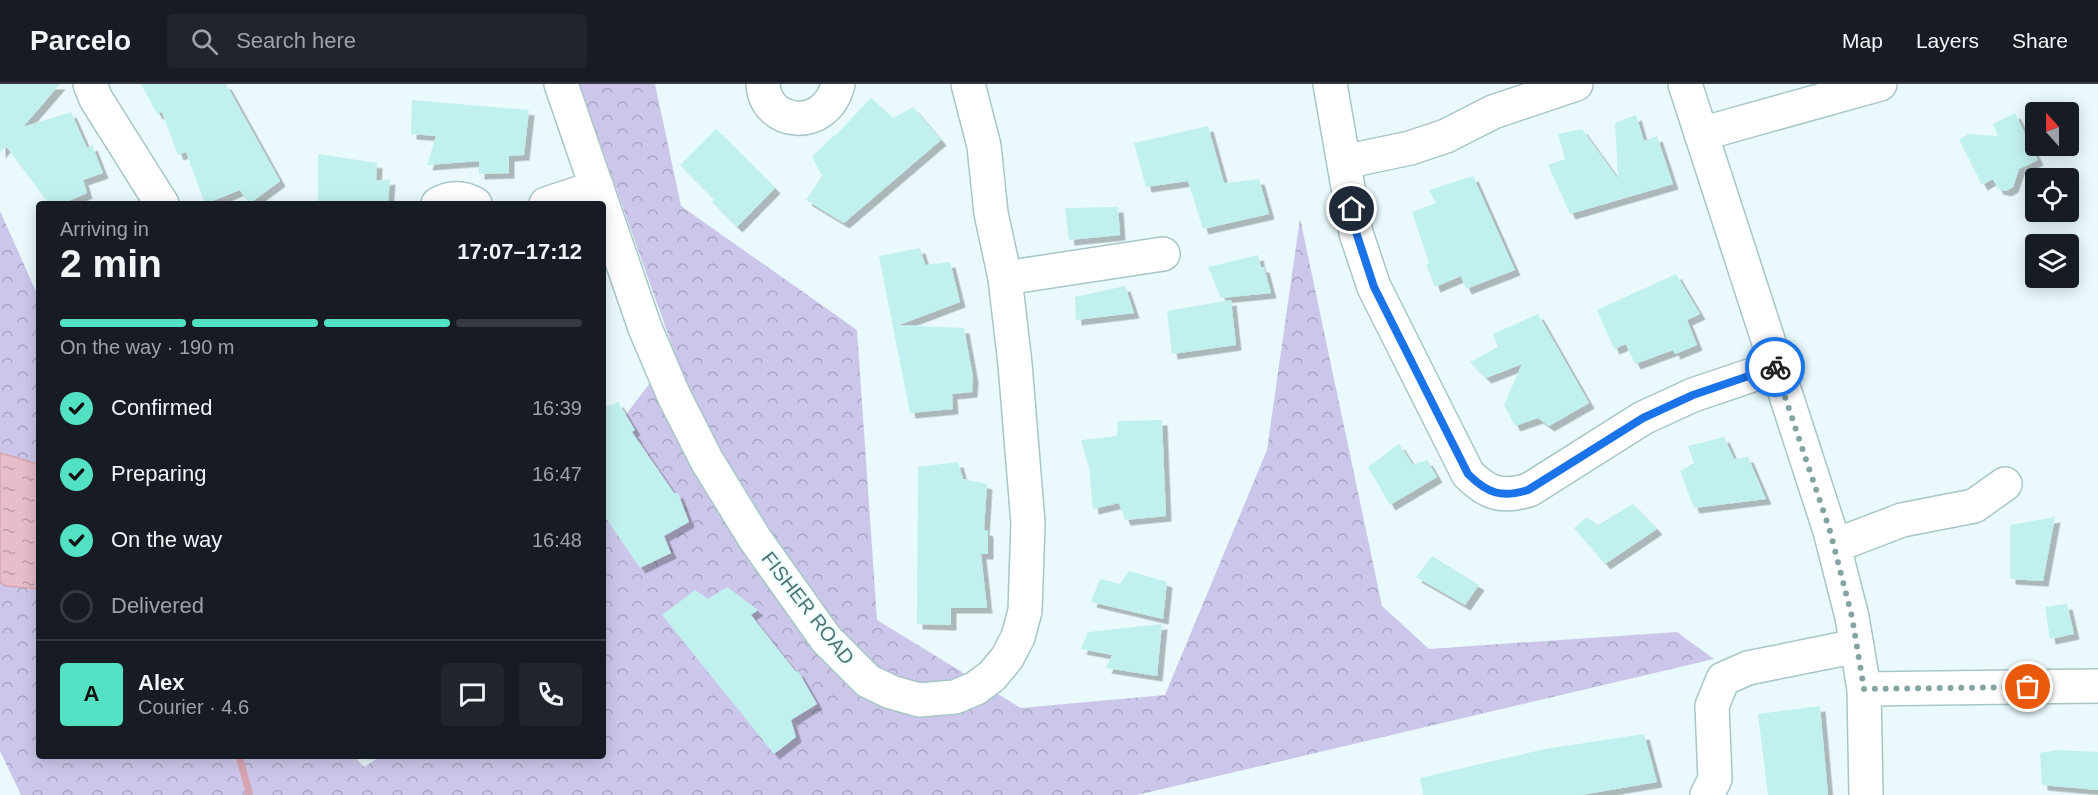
<!DOCTYPE html>
<html lang="en">
<head>
<meta charset="utf-8">
<style>
  body { margin:0; font-family:Helvetica,sans-serif; background:#20242c; color:#f1f3f6; height:100vh; display:flex; flex-direction:column; font-size:22px; white-space:nowrap }
  * { box-sizing:border-box; margin:0 }
  p { font-size:20px; color:#9ea1a6 }
  .icon { flex:none; width:33px; height:33px; fill:none; stroke:currentColor; stroke-width:2; stroke-linecap:round; stroke-linejoin:round }
  .map { position:relative; flex:1; overflow:hidden }
  .panel { position:absolute; left:36px; top:117px; width:570px; height:558px; display:flex; flex-direction:column; background:#171b24; border-radius:6px; box-shadow:0 3px 15px #0003 }
  .panel>* { flex:none }
  .needle { width:39px; rotate:339deg }
  .tools { position:absolute; left:2025px; top:18px; display:grid; gap:12px }
  .tools a { display:grid; place-items:center; width:54px; height:54px; border-radius:6px; background:#171b24; box-shadow:0 3px 15px #0003; font-size:30px }
  .pin { position:absolute; display:grid; place-items:center; width:51px; height:51px; color:#fff; margin:-26px; border:3px solid #fff; border-radius:50%; box-shadow:0 2px 6px #0007 }
  .courier { position:absolute; display:grid; place-items:center; width:60px; height:60px; margin:-30px; border:4px solid #1a73e8; border-radius:50%; background:#fff; color:#222; box-shadow:0 2px 8px #0007 }
  .overview em { font-style:normal; font-weight:800 }
  .overview div { display:flex; flex-direction:column-reverse }
  .overview { display:flex; align-items:center; justify-content:space-between; height:102px; padding:0 24px }
  h1 { font-size:39px; font-weight:800; line-height:45px }
  .bar { display:grid; grid-template-columns:repeat(4,1fr); gap:9px 6px; align-content:center; height:72px; padding:0 24px }
  .bar i { height:8px; border-radius:4px; background:#363941 }
  .bar .current { background:#52e2c3 }
  .bar p { grid-column:span 4 }
  .line { display:flex; align-items:center; gap:15px; padding:0 24px; border-top:2px solid #363941 }
  .line div { flex:1 }
  .round { display:grid; place-items:center; flex:none; width:63px; height:63px; border-radius:6px; background:#20242c }
  ol { padding:0 24px; list-style:none }
  li { display:flex; align-items:center; gap:18px; height:66px }
  li p { margin-inline-start:auto }
  li .icon { padding:6px; border-radius:50%; background:#52e2c3; color:#111; stroke-width:4 }
  li:last-child { color:#9ea1a6 }
  li i { width:33px; height:33px; border:3px solid #363941; border-radius:50% }
  header { display:flex; align-items:center; gap:36px; box-sizing:border-box; height:84px; padding:0 30px; background:#171b24; border-bottom:2px solid #363941 }
  header strong { font-size:28px }
  nav { display:flex; gap:33px; margin-inline-start:auto; font-size:21px }
  .search { width:420px; height:54px; background:#20242c; display:flex; align-items:center; gap:15px; box-sizing:border-box; padding:0 21px; border-radius:6px; color:#9ea1a6; font-size:22px }
  .map>svg:first-child { display:block }
</style>
</head>
<body>
<header>
<strong>Parcelo</strong>
<div class="search"><svg class="icon" aria-label="search" viewBox="0 0 24 24"><circle cx="10" cy="10" r="6"/><path d="M15 15l6 6"/></svg>Search here</div>
<nav><a>Map</a><a>Layers</a><a>Share</a></nav>
</header>
<div class="map">
<svg width="2098" height="711" viewBox="0 0 2098 711">
  <defs>
    <pattern id="forest-crowns" width="20" height="18" patternUnits="userSpaceOnUse" patternTransform="scale(1.5)"><rect width="20" height="18" fill="#ccc7ea"/><path d="M2 6a3 3 0 1 1 6 0M12 15a3 3 0 1 1 6 0" fill="none" stroke="#a8a6c2"/></pattern>
    <pattern id="water-ripples" width="26" height="14" patternUnits="userSpaceOnUse" patternTransform="scale(1.5)"><rect width="26" height="14" fill="#e6bdc9"/><path d="M2 4q2-2 4 0t4 0M15 11q2-2 4 0t4 0" fill="none" stroke="#bd9ea8"/></pattern>
    <filter id="shadow"><feDropShadow dx="5.5" dy="5.5" stdDeviation="0" flood-color="#0004"/></filter>
  </defs>
  <rect width="100%" height="100%" fill="#e9f9fc"/>
  <path fill="url(#forest-crowns)" d="M 579,0 L 655,0 L 681,122 L 857,246 L 877,536 L 1021,624 L 1165,611 L 1267,366 L 1300,134 L 1382,522 L 1429,565 L 1677,548 L 1714,575 L 1137,711 L 21,711 L 0,667 L 0,127 L 39,214 L 39,672 L 354,672 L 364,683 L 381,672 L 603,672 L 603,361 L 674,267 Z"/>
  <path fill="url(#water-ripples)" stroke="#d7a4b2" stroke-width="1.5" d="M 0,369 L 39,380 L 39,505 L 5,502 L 0,498 Z"/>
  <g fill="none" stroke-linecap="round" stroke-linejoin="round">
    <path stroke="#d7a4b2" stroke-width="7" d="M 239,672 L 249,708 L 248,711"/>
  </g>
  <g fill="#c1f1ef" filter="url(#shadow)">
    <path d="M 0,0 L 60,0 L 23,43 L 71,28 L 87,64 L 92,61 L 103,89 L 83,96 L 87,109 L 62,120 L 49,120 L 6,62 L 0,69 Z"/>
    <path d="M 141,0 L 226,0 L 280,97 L 249,120 L 240,106 L 205,120 L 186,68 L 178,71 L 162,28 L 157,30 Z"/>
    <path d="M 871,14 L 893,34 L 913,23 L 941,56 L 844,139 L 806,116 L 822,92 L 812,73 L 834,51 L 835,52 Z"/>
    <path d="M 412,16 L 529,26 L 524,71 L 509,72 L 509,89 L 479,90 L 479,77 L 427,81 L 436,52 L 411,50 Z"/>
    <path d="M 2015,29 L 2038,76 L 2019,85 L 2013,103 L 2006,107 L 1998,105 L 1993,95 L 1982,101 L 1959,55 L 1969,50 L 1998,52 L 1993,40 Z"/>
    <path d="M 1636,31 L 1644,57 L 1657,52 L 1673,100 L 1570,130 L 1548,81 L 1565,75 L 1558,50 L 1582,45 L 1618,95 L 1615,39 Z"/>
    <path d="M 1208,42 L 1224,99 L 1259,95 L 1269,130 L 1203,145 L 1188,97 L 1146,103 L 1134,59 Z"/>
    <path d="M 716,45 L 775,104 L 737,143 L 712,118 L 714,115 L 680,81 Z"/>
    <path d="M 318,70 L 377,79 L 376,97 L 390,95 L 388,120 L 318,120 Z"/>
    <path d="M 1473,92 L 1515,186 L 1466,205 L 1461,192 L 1435,203 L 1426,180 L 1429,179 L 1412,128 L 1436,119 L 1429,106 Z"/>
    <path d="M 1118,123 L 1120,151 L 1069,156 L 1065,124 Z"/>
    <path d="M 920,164 L 925,181 L 950,178 L 960,218 L 899,241 L 964,244 L 973,293 L 972,308 L 952,310 L 953,325 L 910,329 L 879,172 Z"/>
    <path d="M 1258,171 L 1261,183 L 1264,183 L 1271,209 L 1221,214 L 1208,183 Z"/>
    <path d="M 1676,190 L 1700,230 L 1687,236 L 1697,261 L 1675,270 L 1673,266 L 1635,280 L 1626,260 L 1614,265 L 1597,226 Z"/>
    <path d="M 1125,202 L 1134,229 L 1076,236 L 1075,213 Z"/>
    <path d="M 1231,216 L 1236,261 L 1172,270 L 1167,227 Z"/>
    <path d="M 1538,230 L 1589,319 L 1549,342 L 1538,334 L 1515,342 L 1504,321 L 1522,280 L 1486,294 L 1470,278 L 1498,263 L 1493,250 Z"/>
    <path d="M 618,318 L 635,346 L 632,348 L 674,409 L 678,409 L 689,438 L 664,452 L 671,469 L 640,484 L 603,430 L 603,324 Z"/>
    <path d="M 1162,336 L 1166,432 L 1125,436 L 1119,419 L 1093,425 L 1089,384 L 1081,356 L 1117,352 L 1118,337 Z"/>
    <path d="M 1724,353 L 1734,375 L 1748,373 L 1766,415 L 1694,424 L 1680,387 L 1694,379 L 1688,362 Z"/>
    <path d="M 1399,360 L 1413,381 L 1427,376 L 1437,393 L 1390,421 L 1368,383 Z"/>
    <path d="M 958,378 L 963,395 L 987,400 L 984,446 L 988,447 L 988,470 L 981,470 L 987,524 L 951,524 L 951,541 L 917,540 L 918,383 Z"/>
    <path d="M 1633,420 L 1657,445 L 1605,480 L 1574,444 L 1587,433 L 1598,441 Z"/>
    <path d="M 2055,433 L 2043,497 L 2010,495 L 2010,441 Z"/>
    <path d="M 1432,472 L 1479,501 L 1465,521 L 1416,493 Z"/>
    <path d="M 1129,487 L 1167,498 L 1163,535 L 1091,518 L 1100,495 L 1120,500 Z"/>
    <path d="M 727,503 L 758,526 L 751,531 L 796,588 L 798,587 L 817,620 L 791,636 L 796,653 L 774,670 L 662,531 L 695,506 L 708,515 Z"/>
    <path d="M 2067,520 L 2074,550 L 2050,555 L 2045,523 Z"/>
    <path d="M 1162,540 L 1157,592 L 1106,584 L 1112,571 L 1081,565 L 1088,548 Z"/>
    <path d="M 1820,622 L 1828,711 L 1768,711 L 1758,630 Z"/>
    <path d="M 1644,650 L 1657,698 L 1581,711 L 1423,711 L 1420,694 L 1545,665 Z"/>
    <path d="M 2056,666 L 2098,668 L 2098,706 L 2042,701 L 2040,669 Z"/>
  </g>
  <g fill="none" stroke-linecap="round" stroke-linejoin="round">
    <g stroke="#a7c6c6" stroke-width="36">
      <g id="minor">
        <path d="M 90,0 L 96,15 L 162,120"/>
        <path d="M 561,0 L 645,244 L 674,312 L 707,377 L 755,455 L 826,555 L 868,597 L 891,608 L 919,616 L 955,613 L 976,604 L 992,592 L 1007,574 L 1018,553 L 1025,527 L 1028,439 L 1015,280 L 1005,194 L 991,129 L 984,62 L 968,0"/>
        <path d="M 763,0 C 765,42 826,49 838,0"/>
        <path d="M 1330,0 L 1356,149 L 1374,203 L 1468,390 C 1488,410 1502,414 1529,406 L 1643,334 L 1693,311 L 1776,283"/>
        <path d="M 1685,0 L 1830,447 L 1852,533 L 1864,605 L 1866,711"/>
        <path d="M 1701,50 L 1880,0"/>
        <path d="M 1344,78 L 1410,64 L 1446,52 L 1493,28 L 1576,0"/>
        <path d="M 438,120 C 450,113 463,113 475,120"/>
        <path d="M 546,120 L 597,103"/>
        <path d="M 1005,194 L 1163,170"/>
        <path d="M 1834,462 L 1902,436 L 1974,422 L 2005,400"/>
        <path d="M 1864,605 L 2098,602"/>
        <path d="M 1707,711 L 1715,695 L 1712,622 L 1723,595 L 1748,584 L 1857,562"/>
      </g>
    </g>
    <use href="#minor" stroke="#fff" stroke-width="33"/>
  </g>
  <g fill="none" stroke-linecap="round" stroke-linejoin="round">
    <path stroke="#84a4a3" stroke-width="6" stroke-dasharray="0 10.8" d="M 1775,283 L 1830,447 L 1852,533 L 1864,605 L 2028,603"/>
    <path stroke="#1a73e8" stroke-width="8" d="M 1352,125 L 1356,148 L 1374,203 L 1468,390 C 1488,410 1502,414 1528,406 L 1643,334 L 1693,311 L 1775,283"/>
  </g>
  <g text-anchor="middle" dominant-baseline="central" stroke-width="5" stroke-linejoin="round" paint-order="stroke">
    <g font-size="20" fill="#4d7673" stroke="#effcff">
      <text transform="translate(808 524) rotate(52)">FISHER ROAD</text>
    </g>
  </g>
</svg>
<div class="tools">
<a><svg class="needle" viewBox="-14 -14 28 28"><path d="M0-13l5 13h-10z" fill="#e53935"/><path d="M0 13l5-13h-10z" fill="#9ea1a6"/></svg></a>
<a><svg class="icon" aria-label="locate" viewBox="0 0 24 24"><circle cx="12" cy="12" r="6"/><path d="M12 2v4M12 18v4M2 12h4M18 12h4"/></svg></a>
<a><svg class="icon" aria-label="layers" viewBox="0 0 24 24"><path d="M12 4l9 5-9 5-9-5zM3 14l9 5 9-5"/></svg></a>
</div>
<div class="pin" style="left:2028px;top:603px;background:#ea580c"><svg class="icon" aria-label="bag" viewBox="0 0 24 24"><path d="M5 8h14l-1 12H6zM9 8a3 3 0 0 1 6 0"/></svg></div>
<div class="pin" style="left:1352px;top:125px;background:#1f2937"><svg class="icon" aria-label="home" viewBox="0 0 24 24"><path d="M3 11l9-7 9 7M6 9v11h12V9"/></svg></div>
<div class="courier" style="left:1775px;top:283px"><svg class="icon" aria-label="bike" viewBox="0 0 24 24"><circle cx="6" cy="16" r="4"/><circle cx="18" cy="16" r="4"/><path d="M6 16l4-8h5l3 8M10 8l3 8H6M13 5h3"/></svg></div>
<section class="panel">
<div class="overview"><div><h1>2 min</h1><p>Arriving in</p></div><em>17:07–17:12</em></div>
<div class="bar"><i class="current"></i><i class="current"></i><i class="current"></i><i></i><p>On the way · 190 m</p></div>
<ol>
<li><svg class="icon" aria-label="check" viewBox="0 0 24 24"><path d="M5 12l5 5 9-10"/></svg>Confirmed<p>16:39</p></li>
<li><svg class="icon" aria-label="check" viewBox="0 0 24 24"><path d="M5 12l5 5 9-10"/></svg>Preparing<p>16:47</p></li>
<li><svg class="icon" aria-label="check" viewBox="0 0 24 24"><path d="M5 12l5 5 9-10"/></svg>On the way<p>16:48</p></li>
<li><i></i>Delivered</li>
</ol>
<div class="line" style="height:108px"><b class="round" style="background:#52e2c3;color:#111">A</b><div><b>Alex</b><p>Courier · 4.6</p></div><a class="round"><svg class="icon" aria-label="chat" viewBox="0 0 24 24"><path d="M4 5h16v11H9l-5 4z"/></svg></a><a class="round"><svg class="icon" aria-label="phone" viewBox="0 0 24 24"><path d="M5 4h4l2 5-3 2q2 4 5 5l2-3 5 2v4C11 20 4 13 5 4z"/></svg></a></div>
</section>
</div>
</body>
</html>
